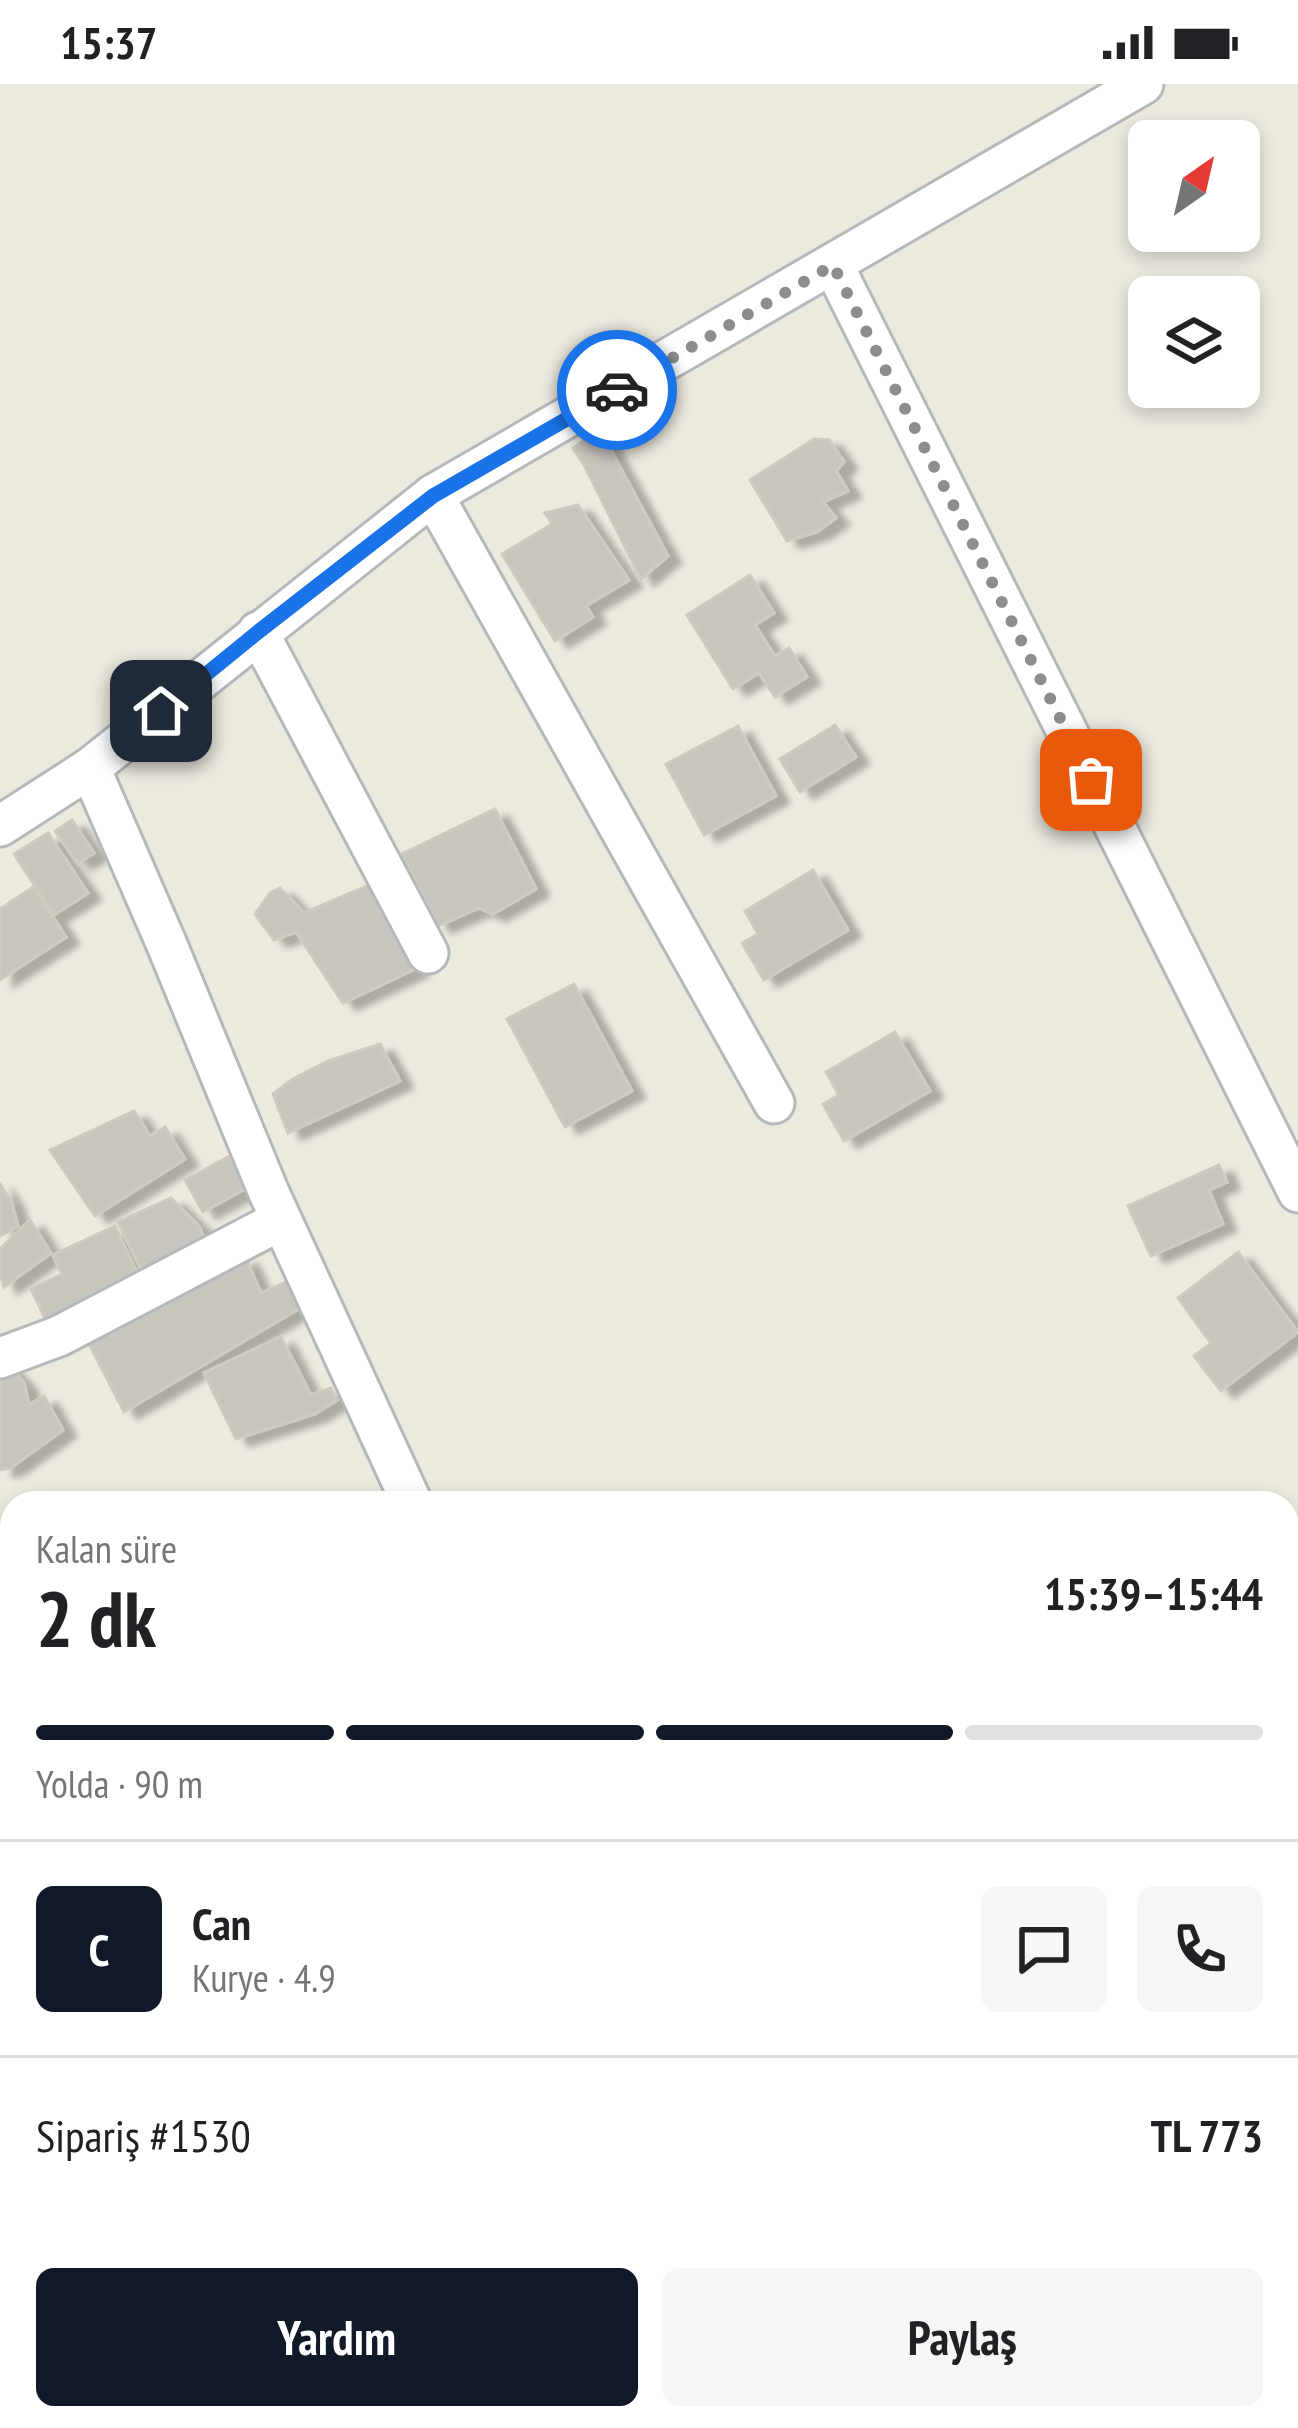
<!DOCTYPE html>
<html lang="tr">
<head>
<meta charset="utf-8">
<style>
  body { margin:0; font-family:"PT Sans Narrow",sans-serif; background:#f6f6f6; color:#202124; height:100vh; display:flex; flex-direction:column; font-size:45px; white-space:nowrap }
  * { box-sizing:border-box; margin:0 }
  p { font-size:39px; color:#757577 }
  .icon { flex:none; width:66px; height:66px; fill:none; stroke:currentColor; stroke-width:2; stroke-linecap:round; stroke-linejoin:round }
  .map { position:relative; flex:1; overflow:hidden }
  .drawer { position:absolute; left:0px; top:1407px; width:1299px; height:939px; display:flex; flex-direction:column; background:#fff; border-radius:36px 36px 0 0; box-shadow:0 6px 18px #0003 }
  .drawer>* { flex:none }
  .needle { width:78px; rotate:34deg }
  .tools { position:absolute; left:1128px; top:36px; display:grid; gap:24px }
  .tools a { display:grid; place-items:center; width:132px; height:132px; border-radius:18px; background:#fff; box-shadow:0 6px 18px #0003; font-size:60px }
  .pin { position:absolute; display:grid; place-items:center; width:102px; height:102px; color:#fff; margin:-51px; border-radius:24px; box-shadow:0 6px 18px #0006 }
  .courier { position:absolute; display:grid; place-items:center; width:120px; height:120px; margin:-60px; border:9px solid #1a73e8; border-radius:50%; background:#fff; color:#222; box-shadow:0 3px 15px #0007 }
  .head em { font-style:normal; font-weight:800 }
  .head div { display:flex; flex-direction:column-reverse }
  .head { display:flex; align-items:center; justify-content:space-between; height:204px; padding:0 36px }
  h1 { font-size:78px; font-weight:800; line-height:90px }
  .bar { display:grid; grid-template-columns:repeat(4,1fr); gap:18px 12px; align-content:center; height:144px; padding:0 36px }
  .bar i { height:15px; border-radius:9px; background:#e0e0e0 }
  .bar .selected { background:#111827 }
  .bar p { grid-column:span 4 }
  .line { display:flex; align-items:center; gap:30px; padding:0 36px; border-top:3px solid #e0e0e0 }
  .line div { flex:1 }
  .round { display:grid; place-items:center; flex:none; width:126px; height:126px; border-radius:18px; background:#f6f6f6 }
  .cta { display:flex; gap:24px; margin-top:auto; padding:24px 36px }
  .cta a { flex:1; height:138px; border-radius:18px; background:#111827; color:#fff; font-size:48px; font-weight:800; line-height:138px; text-align:center }
  .cta a+a { background:#f6f6f6; color:#202124 }
  .status { display:flex; justify-content:space-between; align-items:center; height:84px; padding:0 60px; background:#fff; direction:ltr }
  .status svg { height:33px; fill:currentColor }
  .map>svg:first-child { display:block }
</style>
</head>
<body>
<div class="status"><b>15:37</b><svg viewBox="0 0 49 12"><path d="M0 12V9h3v3zM5 12V6h3v6zM10 12V3h3v9zM15 12V0h3v12zM26 1h20v11H26zM47 4h2v5h-2z"/></svg></div>
<div class="map">
<svg width="1298" height="2344" viewBox="0 0 1298 2344">
  <defs>
    <filter id="shadow"><feDropShadow dx="13" dy="7" stdDeviation="3" flood-color="#0004"/></filter>
  </defs>
  <rect width="100%" height="100%" fill="#ece9df"/>
  <g fill="#c8c5bf" stroke="#d0cabe" stroke-width="3" filter="url(#shadow)">
    <path d="M 600,346 L 668,472 L 641,495 L 584,381 L 573,364 Z"/>
    <path d="M 814,355 L 829,356 L 844,378 L 836,387 L 848,407 L 823,418 L 836,434 L 817,448 L 787,457 L 750,396 Z"/>
    <path d="M 578,421 L 629,496 L 586,522 L 593,533 L 555,557 L 502,470 L 552,440 L 545,429 Z"/>
    <path d="M 750,491 L 774,529 L 755,541 L 775,572 L 789,564 L 807,593 L 775,613 L 759,589 L 733,605 L 687,531 Z"/>
    <path d="M 835,641 L 856,673 L 800,708 L 780,675 Z"/>
    <path d="M 738,642 L 776,712 L 704,751 L 666,680 Z"/>
    <path d="M 495,725 L 536,805 L 493,830 L 479,824 L 438,842 L 402,770 Z"/>
    <path d="M 72,736 L 94,769 L 78,779 L 55,747 Z"/>
    <path d="M 48,749 L 88,809 L 54,831 L 14,770 Z"/>
    <path d="M 813,786 L 848,846 L 764,896 L 742,859 L 758,850 L 745,827 Z"/>
    <path d="M 374,799 L 415,885 L 343,919 L 296,848 L 274,856 L 255,830 L 270,809 L 280,804 L 304,829 Z"/>
    <path d="M 33,803 L 66,853 L 0,896 L 0,825 Z"/>
    <path d="M 574,900 L 632,1007 L 565,1043 L 507,935 Z"/>
    <path d="M 895,948 L 930,1007 L 844,1057 L 823,1020 L 839,1011 L 826,988 Z"/>
    <path d="M 380,960 L 400,997 L 288,1049 L 273,1010 L 291,996 L 328,977 Z"/>
    <path d="M 134,1027 L 150,1052 L 165,1043 L 185,1075 L 95,1132 L 50,1066 Z"/>
    <path d="M 235,1069 L 252,1101 L 203,1128 L 185,1096 Z"/>
    <path d="M 1219,1081 L 1227,1098 L 1209,1106 L 1223,1140 L 1151,1172 L 1128,1122 Z"/>
    <path d="M 0,1100 L 11,1117 L 18,1142 L 0,1152 Z"/>
    <path d="M 171,1114 L 199,1142 L 207,1163 L 145,1194 L 118,1138 Z"/>
    <path d="M 30,1136 L 51,1169 L 4,1203 L 0,1189 L 0,1165 Z"/>
    <path d="M 115,1142 L 140,1195 L 47,1239 L 31,1205 L 62,1190 L 53,1171 Z"/>
    <path d="M 1238,1168 L 1298,1248 L 1221,1307 L 1194,1272 L 1211,1259 L 1178,1214 Z"/>
    <path d="M 245,1173 L 261,1209 L 295,1194 L 305,1221 L 124,1328 L 86,1254 Z"/>
    <path d="M 281,1253 L 311,1311 L 331,1304 L 337,1316 L 315,1330 L 236,1355 L 204,1289 Z"/>
    <path d="M 7,1281 L 24,1299 L 29,1321 L 44,1312 L 63,1346 L 10,1384 L 0,1386 L 0,1285 Z"/>
    <path d="M 680,2334 L 775,2334 L 776,2340 L 766,2344 L 684,2344 Z"/>
  </g>
  <g fill="none" stroke-linecap="round" stroke-linejoin="round">
    <g stroke="#b5b8bd" stroke-width="45">
      <g id="minor">
        <path d="M 833,181 L 1298,1108"/>
        <path d="M 433,411 L 774,1019"/>
        <path d="M 258,548 L 428,869"/>
        <path d="M 90,684 L 167,861 L 269,1109 L 412,1419"/>
        <path d="M 0,742 L 90,684 L 433,411 L 1143,0"/>
        <path d="M 0,1274 L 59,1252 L 281,1136"/>
        <path d="M 811,2334 L 816,2344"/>
      </g>
    </g>
    <use href="#minor" stroke="#fff" stroke-width="39"/>
  </g>
  <g fill="none" stroke-linecap="round" stroke-linejoin="round">
    <path stroke="#8c8d8d" stroke-width="12" stroke-dasharray="0 21.6" d="M 617,306 L 833,181 L 1091,696"/>
    <path stroke="#1a73e8" stroke-width="15" d="M 161,627 L 258,548 L 433,412 L 617,306"/>
  </g>
</svg>
<div class="tools">
<a><svg class="needle" viewBox="-14 -14 28 28"><path d="M0-13l5 13h-10z" fill="#e53935"/><path d="M0 13l5-13h-10z" fill="#757577"/></svg></a>
<a><svg class="icon" aria-label="layers" viewBox="0 0 24 24"><path d="M12 4l9 5-9 5-9-5zM3 14l9 5 9-5"/></svg></a>
</div>
<div class="pin" style="left:1091px;top:696px;background:#ea580c"><svg class="icon" aria-label="bag" viewBox="0 0 24 24"><path d="M5 8h14l-1 12H6zM9 8a3 3 0 0 1 6 0"/></svg></div>
<div class="pin" style="left:161px;top:627px;background:#1f2937"><svg class="icon" aria-label="home" viewBox="0 0 24 24"><path d="M3 11l9-7 9 7M6 9v11h12V9"/></svg></div>
<div class="courier" style="left:617px;top:306px"><svg class="icon" aria-label="car" viewBox="0 0 24 24"><path d="M5 17H2v-5l4-1 3-4h7l3 4 3 1v5h-3M9 17h6M6 11h13"/><circle cx="7" cy="17" r="2"/><circle cx="17" cy="17" r="2"/></svg></div>
<section class="drawer">
<div class="head"><div><h1>2 dk</h1><p>Kalan süre</p></div><em>15:39–15:44</em></div>
<div class="bar"><i class="selected"></i><i class="selected"></i><i class="selected"></i><i></i><p>Yolda · 90 m</p></div>
<div class="line" style="height:216px"><b class="round" style="background:#111827;color:#fff">C</b><div><b>Can</b><p>Kurye · 4.9</p></div><a class="round"><svg class="icon" aria-label="chat" viewBox="0 0 24 24"><path d="M4 5h16v11H9l-5 4z"/></svg></a><a class="round"><svg class="icon" aria-label="phone" viewBox="0 0 24 24"><path d="M5 4h4l2 5-3 2q2 4 5 5l2-3 5 2v4C11 20 4 13 5 4z"/></svg></a></div>
<div class="line" style="height:156px"><div>Sipariş #1530</div><b>TL 773</b></div>
<div class="cta"><a>Yardım</a><a>Paylaş</a></div>
</section>
</div>
</body>
</html>
